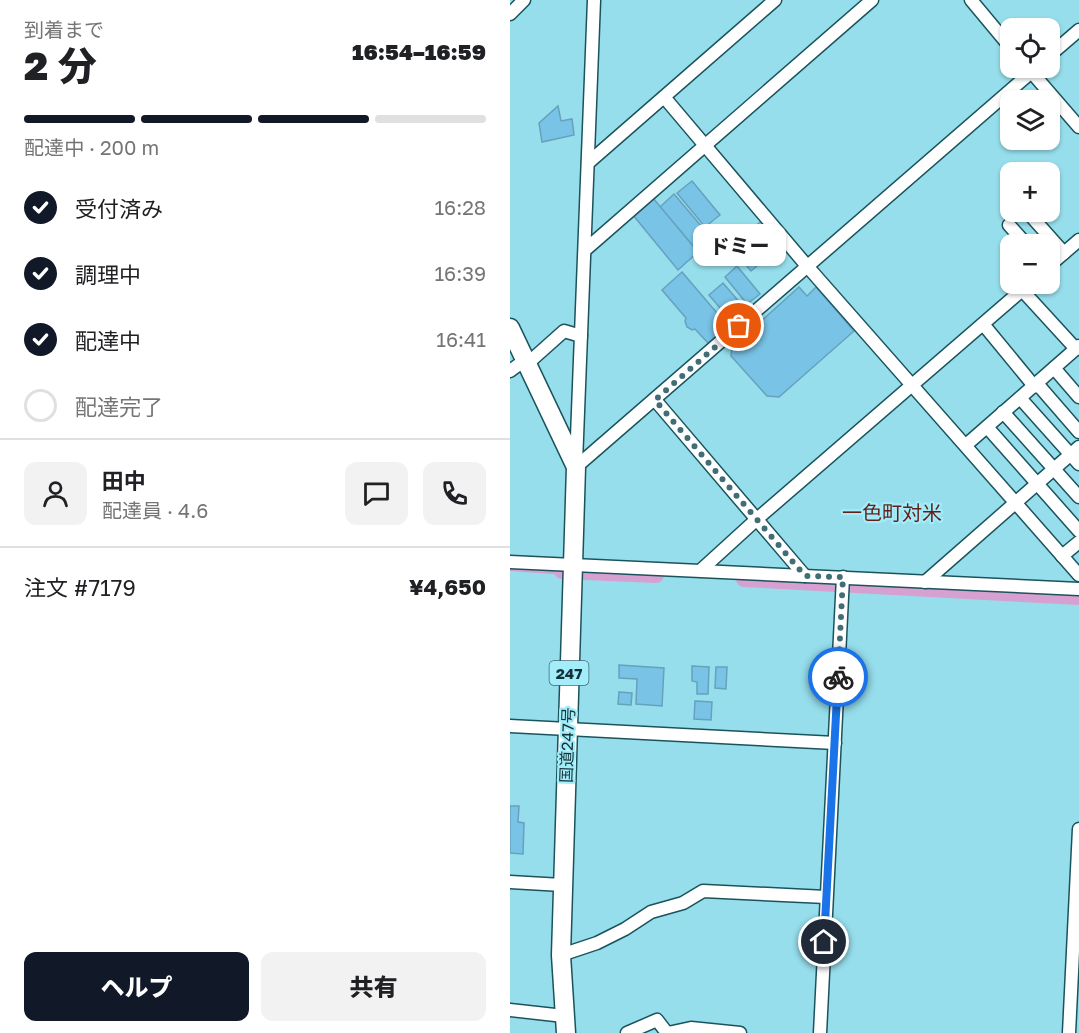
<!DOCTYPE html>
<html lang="ja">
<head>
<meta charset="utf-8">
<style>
  body { margin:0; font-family:"Golos Text","Noto Sans JP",sans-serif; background:#f2f2f2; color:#202124; height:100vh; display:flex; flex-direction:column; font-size:22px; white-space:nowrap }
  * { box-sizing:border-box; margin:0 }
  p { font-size:20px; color:#757577 }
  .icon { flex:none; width:33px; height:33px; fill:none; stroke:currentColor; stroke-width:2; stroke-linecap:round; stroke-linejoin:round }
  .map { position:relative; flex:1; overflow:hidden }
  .sheet { display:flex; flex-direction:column; background:#fff; width:510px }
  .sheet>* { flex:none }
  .tools { position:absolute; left:490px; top:18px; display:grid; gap:12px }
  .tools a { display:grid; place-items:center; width:60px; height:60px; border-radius:12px; background:#fff; box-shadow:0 2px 4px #0004; font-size:30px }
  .pin { position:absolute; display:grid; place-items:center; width:51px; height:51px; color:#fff; margin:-26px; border:3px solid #fff; border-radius:50%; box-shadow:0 2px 6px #0007 }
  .courier { position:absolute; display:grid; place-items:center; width:60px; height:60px; margin:-30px; border:4px solid #1a73e8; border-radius:50%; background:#fff; color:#222; box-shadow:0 2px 8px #0007 }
  .bubble { position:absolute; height:42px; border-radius:12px; background:#fff; box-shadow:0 2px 4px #0004; font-size:20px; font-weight:800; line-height:42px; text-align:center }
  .summary em { font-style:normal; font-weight:800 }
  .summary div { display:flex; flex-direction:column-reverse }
  .summary { display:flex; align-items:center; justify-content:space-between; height:102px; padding:0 24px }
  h1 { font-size:39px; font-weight:800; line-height:45px }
  .bar { display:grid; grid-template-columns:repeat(4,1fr); gap:9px 6px; align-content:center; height:72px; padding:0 24px }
  .bar i { height:8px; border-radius:4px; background:#e0e0e0 }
  .bar .current { background:#111827 }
  .bar p { grid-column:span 4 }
  .line { display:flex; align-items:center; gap:15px; padding:0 24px; border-top:2px solid #e0e0e0 }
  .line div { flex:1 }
  .round { display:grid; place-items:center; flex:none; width:63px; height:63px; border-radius:12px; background:#f2f2f2 }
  ol { padding:0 24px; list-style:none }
  li { display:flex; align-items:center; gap:18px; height:66px }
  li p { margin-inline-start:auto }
  li .icon { padding:6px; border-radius:50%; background:#111827; color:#fff; stroke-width:4 }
  li:last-child { color:#757577 }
  li i { width:33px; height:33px; border:3px solid #e0e0e0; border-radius:50% }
  .cta { display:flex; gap:12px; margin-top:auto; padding:12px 24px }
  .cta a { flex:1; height:69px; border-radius:12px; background:#111827; color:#fff; font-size:24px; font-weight:800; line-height:69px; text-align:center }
  .cta a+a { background:#f2f2f2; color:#202124 }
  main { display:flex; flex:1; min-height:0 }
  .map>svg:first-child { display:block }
</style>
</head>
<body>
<main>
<section class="sheet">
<div class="summary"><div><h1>2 分</h1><p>到着まで</p></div><em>16:54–16:59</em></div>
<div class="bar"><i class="current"></i><i class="current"></i><i class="current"></i><i></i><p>配達中 · 200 m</p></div>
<ol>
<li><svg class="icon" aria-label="check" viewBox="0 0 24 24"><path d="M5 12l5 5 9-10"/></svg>受付済み<p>16:28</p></li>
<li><svg class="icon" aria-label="check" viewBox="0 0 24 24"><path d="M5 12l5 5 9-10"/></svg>調理中<p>16:39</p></li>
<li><svg class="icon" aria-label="check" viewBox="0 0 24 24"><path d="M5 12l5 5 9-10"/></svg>配達中<p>16:41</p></li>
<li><i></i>配達完了</li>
</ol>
<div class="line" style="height:108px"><a class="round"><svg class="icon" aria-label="person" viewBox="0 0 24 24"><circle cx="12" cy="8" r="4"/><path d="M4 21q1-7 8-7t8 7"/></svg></a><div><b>田中</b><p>配達員 · 4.6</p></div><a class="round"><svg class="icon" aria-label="chat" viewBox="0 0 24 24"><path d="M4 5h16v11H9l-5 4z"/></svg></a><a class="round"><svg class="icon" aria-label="phone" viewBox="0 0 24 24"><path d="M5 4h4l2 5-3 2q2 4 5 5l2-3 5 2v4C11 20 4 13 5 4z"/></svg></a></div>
<div class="line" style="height:78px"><div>注文 #7179</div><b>¥4,650</b></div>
<div class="cta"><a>ヘルプ</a><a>共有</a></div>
</section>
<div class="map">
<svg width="569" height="1033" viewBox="0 0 569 1033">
  <rect width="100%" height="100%" fill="#96deec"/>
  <path fill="#d6a0d0" d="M 0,565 L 55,568 L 55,575 L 0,571 Z"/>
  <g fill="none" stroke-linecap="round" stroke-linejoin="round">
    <g stroke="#d6a0d0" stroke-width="16">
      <path d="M 52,571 L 146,575"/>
      <path d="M 234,579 L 569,597"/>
    </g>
  </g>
  <g fill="#79c3e6" stroke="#66a1bd" stroke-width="1.5">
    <path d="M 48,106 L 51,121 L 62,119 L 64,135 L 32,142 L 29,123 Z"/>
    <path d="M 182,181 L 210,215 L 195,227 L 167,193 Z"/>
    <path d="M 164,194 L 203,240 L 188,252 L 150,207 Z"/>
    <path d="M 143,198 L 188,252 L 168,270 L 123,215 Z"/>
    <path d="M 253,220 L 268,239 L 256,249 L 240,230 Z"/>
    <path d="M 234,236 L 254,260 L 241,271 L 221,247 Z"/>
    <path d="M 227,266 L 250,294 L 237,304 L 215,277 Z"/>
    <path d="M 172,272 L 218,326 L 198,343 L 185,329 L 182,330 L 177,327 L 175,321 L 176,318 L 152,290 Z"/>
    <path d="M 213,283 L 231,304 L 217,316 L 199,295 Z"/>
    <path d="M 289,287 L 297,296 L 306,287 L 344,331 L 269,397 L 257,396 L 221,356 L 222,347 Z"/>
    <path d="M 109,665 L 154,668 L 152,706 L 126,704 L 127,679 L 109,678 Z"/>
    <path d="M 182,666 L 199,667 L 198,694 L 187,694 L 187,682 L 182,681 Z"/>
    <path d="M 206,667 L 217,667 L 216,689 L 205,688 Z"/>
    <path d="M 109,692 L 122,693 L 121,705 L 108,704 Z"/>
    <path d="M 185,701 L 202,702 L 201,720 L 184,719 Z"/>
    <path d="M 0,806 L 9,806 L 8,822 L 14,823 L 13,854 L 0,853 Z"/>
  </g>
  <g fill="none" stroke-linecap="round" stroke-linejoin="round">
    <g stroke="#1a535c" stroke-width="15">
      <g id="minor">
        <path d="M 461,0 L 501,48"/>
        <path d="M 0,14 L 14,0"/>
        <path d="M 540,55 L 569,30"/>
        <path d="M 518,68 L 569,127"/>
        <path d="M 154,97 L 297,266 L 569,575"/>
        <path d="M 78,163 L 265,0"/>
        <path d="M 521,216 L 554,253"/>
        <path d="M 499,225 L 516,244"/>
        <path d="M 75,250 L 362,0"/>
        <path d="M 540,265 L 569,240"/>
        <path d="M 512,290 L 566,349"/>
        <path d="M 473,324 L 524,386 L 530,387 L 569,432"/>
        <path d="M 17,364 L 54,331 L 71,336"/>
        <path d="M 544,368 L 569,397"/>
        <path d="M 0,371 L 15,360"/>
        <path d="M 510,398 L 569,464"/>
        <path d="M 145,400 L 295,576"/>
        <path d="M 493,412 L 569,497"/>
        <path d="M 477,427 L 569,531"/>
        <path d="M 456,445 L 569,346"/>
        <path d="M 66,463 L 84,0"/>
        <path d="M 66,467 L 526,68"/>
        <path d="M 552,556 L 569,542"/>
        <path d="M 0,562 L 569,589"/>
        <path d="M 191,570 L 247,519 L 519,284"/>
        <path d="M 415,582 L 569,447"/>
        <path d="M 0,726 L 325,743"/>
        <path d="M 0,882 L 52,885"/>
        <path d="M 51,955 L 87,943 L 115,929 L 141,912 L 173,903 L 193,891 L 316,897"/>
        <path d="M 0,1010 L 54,1016"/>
        <path d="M 117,1033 L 147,1020 L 157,1033"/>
        <path d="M 158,1033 L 181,1028 L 230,1033"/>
        <path d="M 310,1033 L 333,577"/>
        <path d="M 559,1033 L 569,829"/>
      </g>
    </g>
    <g stroke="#1a535c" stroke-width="21">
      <path id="highway" d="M 0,328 L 66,467 L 51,955 L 56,1033"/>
    </g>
    <use href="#minor" stroke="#fff" stroke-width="12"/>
    <use href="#highway" stroke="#fff" stroke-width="18"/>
  </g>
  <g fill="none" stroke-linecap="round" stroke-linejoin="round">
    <path stroke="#416e76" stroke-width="6" stroke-dasharray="0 10.8" d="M 229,326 L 145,400 L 295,576 L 333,577 L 328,677"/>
    <path stroke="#1a73e8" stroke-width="8" d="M 314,942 L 328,677"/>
  </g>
  <g text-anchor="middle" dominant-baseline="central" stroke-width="4.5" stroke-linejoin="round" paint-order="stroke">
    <rect fill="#a3ecf9" stroke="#3e6a71" stroke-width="1.5" x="39.5" y="661" width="39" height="24" rx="4.5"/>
    <g font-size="15" font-weight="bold" fill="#133237">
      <text x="59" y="673">247</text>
    </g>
    <g font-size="16" fill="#133237" stroke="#a3ecf9">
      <text transform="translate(57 745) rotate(-88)">国道247号</text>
    </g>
    <g font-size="20" fill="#631f17" stroke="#a3ecf9">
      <text x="382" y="512">一色町対米</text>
    </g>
  </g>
</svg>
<div class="tools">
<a><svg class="icon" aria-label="locate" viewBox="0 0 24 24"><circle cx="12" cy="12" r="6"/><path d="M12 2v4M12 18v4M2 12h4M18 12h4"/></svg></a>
<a><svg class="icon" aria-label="layers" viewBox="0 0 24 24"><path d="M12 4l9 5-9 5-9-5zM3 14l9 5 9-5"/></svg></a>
<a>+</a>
<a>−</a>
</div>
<div class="pin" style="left:229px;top:326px;background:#ea580c"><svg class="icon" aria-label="bag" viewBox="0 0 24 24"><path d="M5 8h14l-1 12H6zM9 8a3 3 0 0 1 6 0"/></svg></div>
<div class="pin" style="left:314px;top:942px;background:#1f2937"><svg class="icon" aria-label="home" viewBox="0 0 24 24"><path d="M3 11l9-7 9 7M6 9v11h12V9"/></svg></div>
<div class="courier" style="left:328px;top:677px"><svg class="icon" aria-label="bike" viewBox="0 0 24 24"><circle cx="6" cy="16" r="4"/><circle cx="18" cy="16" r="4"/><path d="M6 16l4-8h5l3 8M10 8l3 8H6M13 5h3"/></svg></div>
<div class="bubble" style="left:183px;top:224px;width:93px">ドミー</div>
</div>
</main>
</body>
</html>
